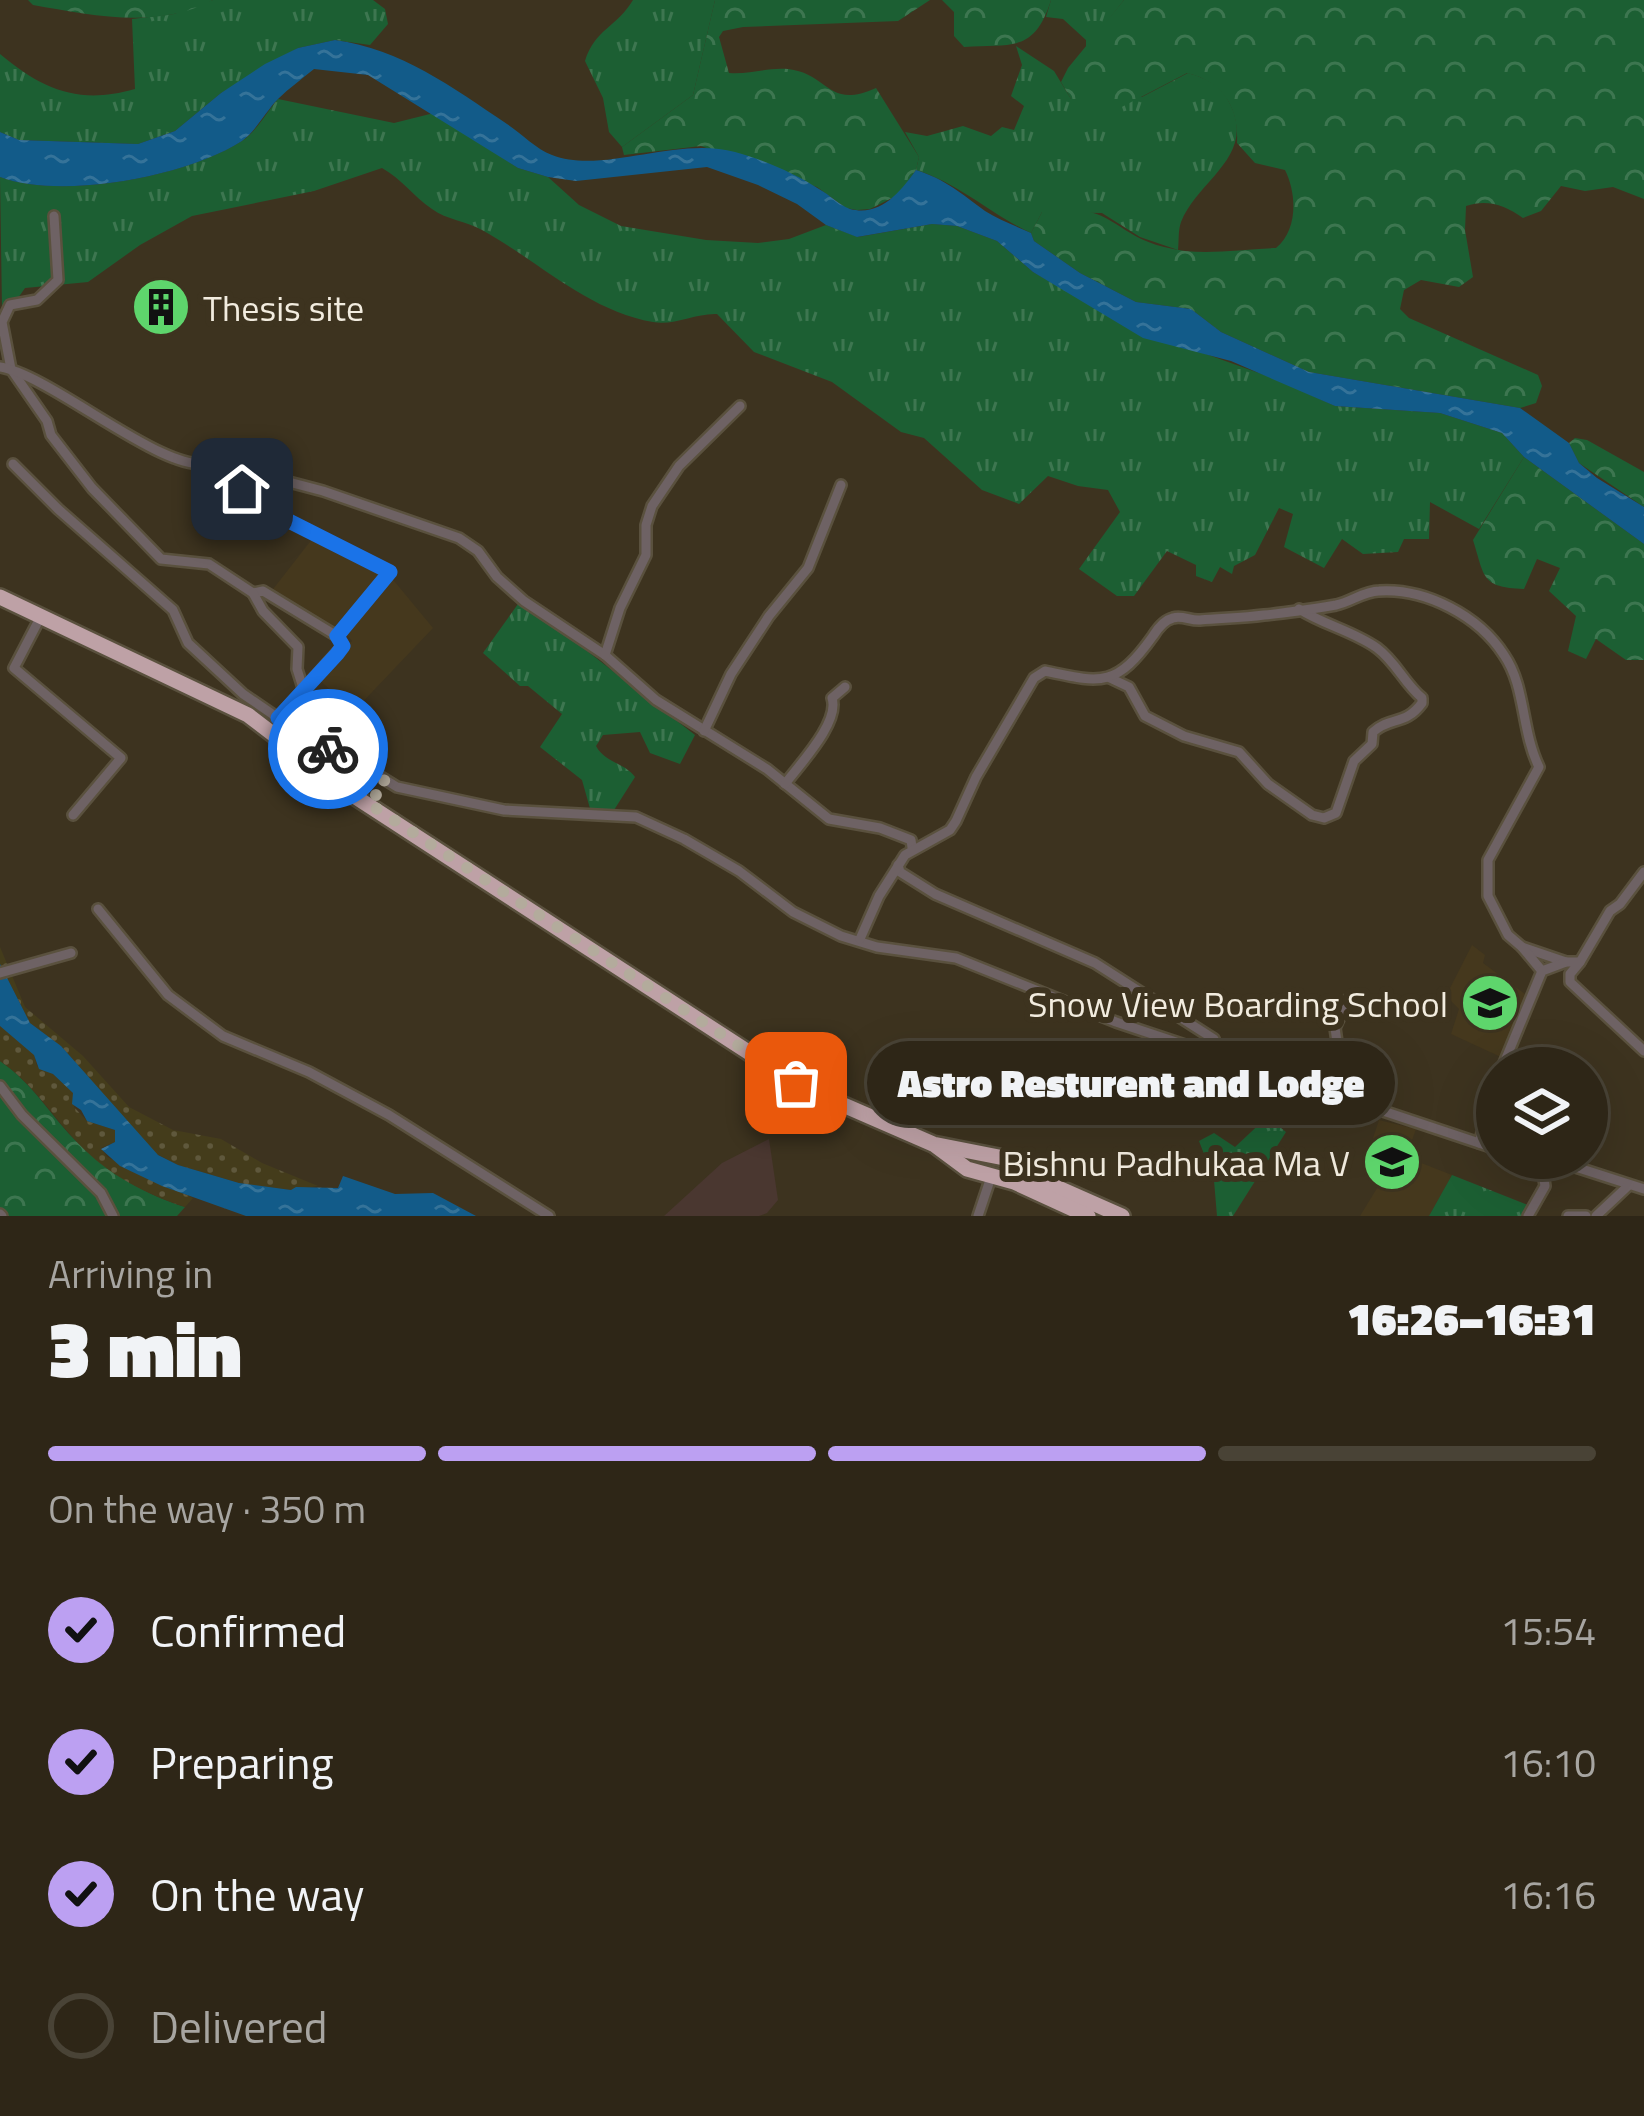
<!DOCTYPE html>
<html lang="en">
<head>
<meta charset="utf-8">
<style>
  body { margin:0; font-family:"Titillium Web",sans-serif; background:#362e20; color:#f1f3f6; height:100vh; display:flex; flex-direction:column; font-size:45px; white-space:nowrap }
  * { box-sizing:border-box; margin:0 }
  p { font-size:39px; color:#a7a5a1 }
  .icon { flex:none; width:66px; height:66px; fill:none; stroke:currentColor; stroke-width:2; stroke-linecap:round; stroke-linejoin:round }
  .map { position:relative; height:1216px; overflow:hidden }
  .panel { display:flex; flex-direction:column; background:#2e2617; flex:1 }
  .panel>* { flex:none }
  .buttons { position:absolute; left:1476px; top:1047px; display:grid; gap:24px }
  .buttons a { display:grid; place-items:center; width:132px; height:132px; border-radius:50%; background:#2e2617; box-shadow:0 12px 48px #0002,0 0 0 3px #494336; font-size:60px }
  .pin { position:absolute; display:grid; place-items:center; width:102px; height:102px; color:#fff; margin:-51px; border-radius:24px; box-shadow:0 6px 18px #0006 }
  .courier { position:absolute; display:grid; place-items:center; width:120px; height:120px; margin:-60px; border:9px solid #1a73e8; border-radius:50%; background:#fff; color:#222; box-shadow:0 3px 15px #0007 }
  .bubble { position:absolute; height:84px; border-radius:42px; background:#2e2617; box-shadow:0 12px 48px #0002,0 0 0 3px #494336; font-size:39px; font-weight:800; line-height:84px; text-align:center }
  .overview em { font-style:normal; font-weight:800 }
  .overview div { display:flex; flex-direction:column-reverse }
  .overview { display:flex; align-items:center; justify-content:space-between; height:204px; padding:0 48px }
  h1 { font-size:78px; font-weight:800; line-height:90px }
  .bar { display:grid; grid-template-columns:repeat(4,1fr); gap:18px 12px; align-content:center; height:144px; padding:0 48px }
  .bar i { height:15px; border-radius:9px; background:#494336 }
  .bar .active { background:#bca0f2 }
  .bar p { grid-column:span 4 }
  ol { padding:0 48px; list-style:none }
  li { display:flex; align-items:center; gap:36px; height:132px }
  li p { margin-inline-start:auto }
  li .icon { padding:12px; border-radius:50%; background:#bca0f2; color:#111; stroke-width:4 }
  li:last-child { color:#a7a5a1 }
  li i { width:66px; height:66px; border:6px solid #494336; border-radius:50% }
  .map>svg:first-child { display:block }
</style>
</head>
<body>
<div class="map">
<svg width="1644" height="1216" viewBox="0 0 1644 1216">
  <defs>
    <pattern id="grass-tufts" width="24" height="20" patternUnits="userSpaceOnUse" patternTransform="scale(3)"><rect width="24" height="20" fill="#1c5f33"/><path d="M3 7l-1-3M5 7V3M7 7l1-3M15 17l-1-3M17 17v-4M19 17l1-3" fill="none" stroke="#3d7650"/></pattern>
    <pattern id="forest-crowns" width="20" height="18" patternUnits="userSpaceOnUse" patternTransform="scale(3)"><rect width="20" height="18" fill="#1c5f33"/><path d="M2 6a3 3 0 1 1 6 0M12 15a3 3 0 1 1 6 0" fill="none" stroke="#3d7650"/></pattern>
    <pattern id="sand-dots" width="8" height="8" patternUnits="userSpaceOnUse" patternTransform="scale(3)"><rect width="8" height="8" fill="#443c1b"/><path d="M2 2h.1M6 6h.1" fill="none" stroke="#5f583c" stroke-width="1.8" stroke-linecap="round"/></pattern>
    <pattern id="water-ripples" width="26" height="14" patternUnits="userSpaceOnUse" patternTransform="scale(3)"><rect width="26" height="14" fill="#125b89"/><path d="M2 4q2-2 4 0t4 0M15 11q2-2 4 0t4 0" fill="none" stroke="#357399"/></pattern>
  </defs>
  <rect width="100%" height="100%" fill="#3d331f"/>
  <path fill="#4a3730" d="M 769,1139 L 778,1200 L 767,1213 L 759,1216 L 664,1216 L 722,1163 Z"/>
  <g fill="#45381d">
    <path d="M 313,538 L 360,558 L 386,576 L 339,631 L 270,593 Z"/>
    <path d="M 390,576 L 433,628 L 354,711 L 317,678 L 352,641 L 345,633 Z"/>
    <path d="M 1472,945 L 1485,955 L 1483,963 L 1529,997 L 1503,1058 L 1451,1034 L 1459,1009 L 1446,996 Z"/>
    <path d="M 1379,1120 L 1416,1129 L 1406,1157 L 1452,1175 L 1429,1216 L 1360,1216 L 1382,1180 L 1363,1168 Z"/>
  </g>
  <g fill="url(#grass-tufts)">
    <path d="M 213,0 L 373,0 L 385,9 L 388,24 L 370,45 L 335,40 L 298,48 L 221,93 L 175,131 L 138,144 L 19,140 L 0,132 L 0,54 C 43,90 79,105 135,89 L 132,19 L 174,14 Z"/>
    <path d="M 633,0 L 715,0 L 693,95 L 622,147 L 609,132 L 603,98 L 585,61 C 595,29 617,27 633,0 Z"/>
    <path d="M 1051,0 L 1124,0 L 1086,48 L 1086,40 L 1063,19 L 1046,17 Z"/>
    <path d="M 1016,46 L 1054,71 L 1071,99 L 1142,97 L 1188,73 C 1208,79 1222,86 1231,106 C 1255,157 1198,180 1181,222 C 1178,230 1179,241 1178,250 L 1140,237 L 1102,213 L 1042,212 L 1031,233 C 990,214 959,183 916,170 L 919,157 L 905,132 L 927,136 L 963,126 L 991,136 L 1002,127 L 1014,130 L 1024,106 L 1011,96 L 1022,65 Z"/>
    <path d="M 278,99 L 394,123 L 434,113 L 518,168 L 548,177 L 579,205 L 621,226 L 706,240 L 758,243 L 789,239 L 826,225 L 858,237 L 932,224 L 957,226 L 997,241 L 1033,272 L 1096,308 L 1189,348 L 1273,378 L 1335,406 L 1440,413 L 1502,433 L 1524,457 L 1479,529 L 1430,502 L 1429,539 L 1404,539 L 1398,552 L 1363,554 L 1342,539 L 1324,568 L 1284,547 L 1293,514 L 1279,508 L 1255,555 L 1234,566 L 1232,574 L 1220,567 L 1212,582 L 1196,576 L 1196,565 L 1167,551 L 1134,596 L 1117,596 L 1079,569 L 1120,512 L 1108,490 L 1078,486 L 1048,476 L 1019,504 L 982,490 L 924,438 L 901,432 L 832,382 L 754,352 L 717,314 C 695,313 674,326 653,322 C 588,311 537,260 482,230 C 466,221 447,220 432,209 C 413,196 402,179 382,168 L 314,191 L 192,216 L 140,245 L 88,282 L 25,288 L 18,298 L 2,308 L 0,177 C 62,200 185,177 242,141 C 256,132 267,112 278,99 Z"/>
    <path d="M 518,604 L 546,619 L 695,735 L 680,764 L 650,753 L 640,732 L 603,735 L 596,746 C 605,763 624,762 635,777 L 614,810 L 591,812 L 582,780 L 540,747 L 562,714 L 528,686 L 520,686 L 483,653 Z"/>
    <path d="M 1267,1117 L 1286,1132 L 1233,1216 L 1217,1216 L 1214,1180 L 1199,1141 L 1214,1133 L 1235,1147 Z"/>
    <path d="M 1452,1175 L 1528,1205 L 1522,1216 L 1429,1216 Z"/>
  </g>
  <g fill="url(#forest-crowns)">
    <path d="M 28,0 L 213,0 C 158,30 91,15 33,5 Z"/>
    <path d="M 715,0 L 930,0 L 898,21 L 743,27 L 723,31 L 719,37 L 729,73 C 749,75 768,67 788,69 C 830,74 827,110 876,88 L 919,157 L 916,170 L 898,195 L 870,209 L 857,210 L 846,208 L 817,187 L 701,146 L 624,155 L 622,147 L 693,95 Z"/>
    <path d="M 942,0 L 1051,0 C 1034,55 1009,43 964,47 L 954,36 L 954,12 Z"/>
    <path d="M 1124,0 L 1644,0 L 1644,199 L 1613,187 L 1585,191 L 1561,186 L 1541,211 L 1523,218 C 1505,205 1487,199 1466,206 L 1465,230 L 1473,277 L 1459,287 L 1421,280 L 1404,290 L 1400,309 L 1409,318 L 1538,375 L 1542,386 L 1536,403 L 1520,408 L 1309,372 L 1221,332 L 1191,309 L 1136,302 L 1080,273 L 1034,241 L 1031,233 L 1042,212 C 1112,200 1110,233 1164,247 C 1201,257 1238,249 1276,248 C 1298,230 1297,194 1285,170 L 1255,163 L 1237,143 C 1239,107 1223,82 1187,73 L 1116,110 L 1071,99 L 1061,82 L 1068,68 Z"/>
    <path d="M 1575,438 L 1587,440 L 1644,472 L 1644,507 L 1579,463 L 1569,443 Z"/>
    <path d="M 1524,457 L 1644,544 L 1644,660 L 1626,660 L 1596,639 L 1586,659 L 1568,651 L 1576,616 L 1549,591 L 1560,568 L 1537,559 L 1524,589 C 1481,587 1485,578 1473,540 Z"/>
    <path d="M 0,1061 C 34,1084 51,1117 79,1144 C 109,1173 146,1195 185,1207 L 177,1216 L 6,1216 L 0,1211 Z"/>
  </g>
  <g fill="url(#sand-dots)">
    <path d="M 0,947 L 25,1007 L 83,1056 L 129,1107 L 173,1130 L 221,1139 L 262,1163 L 318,1186 L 292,1190 L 243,1184 L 178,1165 L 153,1152 L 61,1046 L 30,1023 L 0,964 Z"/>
    <path d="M 0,1026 L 34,1054 L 37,1066 L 53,1074 L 73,1093 L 74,1107 L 87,1121 L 115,1130 L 115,1142 L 101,1148 L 107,1157 L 193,1198 L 185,1207 C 146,1194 108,1175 79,1144 C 52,1116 34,1084 0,1061 Z"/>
  </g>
  <g fill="url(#water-ripples)">
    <path d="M 335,40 C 401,49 452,87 507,124 C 521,133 536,149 552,155 C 602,175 676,136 735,152 C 762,159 796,174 819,189 C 830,195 839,205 850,209 C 881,217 901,191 916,170 C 945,179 962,194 985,211 C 999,220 1016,226 1031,233 L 1034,241 L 1080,273 L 1136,302 L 1191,309 L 1221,332 L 1309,372 L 1520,408 L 1569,443 L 1579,463 L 1597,478 L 1644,507 L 1644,544 L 1524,457 L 1502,433 L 1440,413 L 1335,406 L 1231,361 L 1143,338 L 1033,272 L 997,241 L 957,226 L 932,224 L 857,237 L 826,225 L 797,204 L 758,185 L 707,167 L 576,181 L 548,177 L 518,168 L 368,75 L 314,69 C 302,79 289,88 278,99 C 266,111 256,131 242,141 C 186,177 61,200 0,177 L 0,132 L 19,140 L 138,144 L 175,131 L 221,93 L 265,64 L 298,48 Z"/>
    <path d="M 0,964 L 30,1023 L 61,1046 L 158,1155 L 178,1165 L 239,1183 L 291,1190 L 296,1187 L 338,1188 L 343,1176 L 395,1194 L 433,1193 L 476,1216 L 246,1216 L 162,1186 L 120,1166 L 101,1149 L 115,1142 L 115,1130 L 87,1121 L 81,1110 L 72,1104 L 73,1093 L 53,1074 L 39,1069 L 34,1055 L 0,1026 Z"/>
  </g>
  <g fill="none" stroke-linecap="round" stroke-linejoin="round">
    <g stroke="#5a513e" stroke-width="14">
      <g id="street">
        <path d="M 54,216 L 58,280 L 37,300 L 10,305 L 2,322 L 11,369 L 47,421 L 51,435 L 92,488 L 161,559 L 209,564 L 253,593 L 263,591 L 337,636 L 343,646 L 278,718 L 311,742 L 347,756 L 397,787 L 504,810 L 636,817 L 684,839 L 739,871 L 793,912 L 841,936 L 877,947 L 956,958 L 1116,1022 L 1497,1149"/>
        <path d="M 0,367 C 54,376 170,480 213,462 L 323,491 L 459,538 L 478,551 L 497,577 L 524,601 L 605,655 L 656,700 L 767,769 L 829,819 L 880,828 L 911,840 L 912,847"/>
        <path d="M 13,464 L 58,509 L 173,610 L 188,643 L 243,694 L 278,718"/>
        <path d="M 201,467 L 242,489 L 281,517 L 390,572 L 337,636"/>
        <path d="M 253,593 L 263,611 L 298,647 L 297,669 L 303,688"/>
        <path d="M 40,618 L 14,668 L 121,758 L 73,815"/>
        <path d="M 605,655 L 620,608 L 646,555 L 646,525 L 652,506 L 679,466 L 740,406"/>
        <path d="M 1110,678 L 1129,687 L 1145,716 L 1184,736 L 1239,752 L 1268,784 L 1312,815 L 1324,818 L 1336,813 L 1354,761 L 1372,744 L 1373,732 C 1391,716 1405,726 1422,703 L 1422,698 C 1404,683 1396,662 1377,648 C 1353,631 1324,625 1299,609"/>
        <path d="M 704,731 L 731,674 L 769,616 L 808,568 L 841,485"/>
        <path d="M 785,784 C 800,764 840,722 832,698 L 845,687"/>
        <path d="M 898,865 L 900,872 L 935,894 L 1095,963 L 1214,1039 L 1217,1047 L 1214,1055"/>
        <path d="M 98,909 L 168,995 L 223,1036 L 309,1072 L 389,1115 L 549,1216"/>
        <path d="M 860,939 L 879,896 L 905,855 L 950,830 L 956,821 L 976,777 L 1034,678 L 1045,671 C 1101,683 1116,688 1153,636 C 1158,628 1164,620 1173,618 C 1182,615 1191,621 1200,620 C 1221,618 1242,618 1264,615 C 1287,613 1312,609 1336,605 C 1351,602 1364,591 1379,591 C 1426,588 1479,616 1504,655 C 1526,687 1521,730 1539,767 L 1488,860 L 1488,896 L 1508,935 L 1522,947 L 1566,962"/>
        <path d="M 1522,947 L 1542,971"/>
        <path d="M 1580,962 L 1570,974 L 1570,982 L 1644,1051"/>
        <path d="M 0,973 L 71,953"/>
        <path d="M 1502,1068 L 1542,971 L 1566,962 L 1580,962 L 1610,911 L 1620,904 L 1644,872"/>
        <path d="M 0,1086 L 22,1115 L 101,1193 L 113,1216"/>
        <path d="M 1323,1093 L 1338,1049 L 1335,1028 L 1348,999"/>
        <path d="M 1479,1143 L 1497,1083"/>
        <path d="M 1521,1158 L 1542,1166 L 1560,1162 L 1644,1189"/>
        <path d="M 0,1214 L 2,1216"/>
        <path d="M 978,1216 L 991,1177"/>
        <path d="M 1528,1216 L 1545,1186 L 1542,1166"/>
        <path d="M 1568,1216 L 1586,1216"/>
        <path d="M 1596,1216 L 1629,1185"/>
      </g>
    </g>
    <g stroke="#5a513e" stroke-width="20">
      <g id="highway">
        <path d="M 0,597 L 248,715 L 351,794 L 802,1087 L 933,1144 L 1004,1158 L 1045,1182 L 1122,1216"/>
        <path d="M 936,1146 L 967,1169 L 1014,1182 L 1088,1216"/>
      </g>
    </g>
    <use href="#street" stroke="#6e6264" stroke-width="9"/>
    <use href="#highway" stroke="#bea1a6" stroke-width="15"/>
  </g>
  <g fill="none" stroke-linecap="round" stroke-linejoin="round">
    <path stroke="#b3ab9c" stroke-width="12" stroke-dasharray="0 21.6" d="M 328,749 L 347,756 L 388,783 L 368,803 L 796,1083"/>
    <path stroke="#1a73e8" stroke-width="15" d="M 242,489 L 281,517 L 390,572 L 337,636 L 343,646 L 337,654 L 278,718 L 328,749"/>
  </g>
  <defs>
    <g id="building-disc" transform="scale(3)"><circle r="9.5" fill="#5ed56c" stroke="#3d331f"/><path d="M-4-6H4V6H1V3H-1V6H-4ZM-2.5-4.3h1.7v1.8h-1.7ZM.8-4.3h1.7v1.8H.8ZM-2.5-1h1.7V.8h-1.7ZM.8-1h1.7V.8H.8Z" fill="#111"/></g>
    <g id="school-disc" transform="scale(3)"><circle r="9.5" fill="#5ed56c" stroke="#3d331f"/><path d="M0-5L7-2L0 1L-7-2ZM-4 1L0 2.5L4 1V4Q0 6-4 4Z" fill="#111"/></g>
  </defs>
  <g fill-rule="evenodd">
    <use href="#building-disc" x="161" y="307"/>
    <use href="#school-disc" x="1490" y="1003"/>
    <use href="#school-disc" x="1392" y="1162"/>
  </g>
  <g text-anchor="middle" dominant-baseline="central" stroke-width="12" stroke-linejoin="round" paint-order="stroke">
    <g font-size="36" fill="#f2ecdf" stroke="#3d331f" text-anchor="end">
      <text x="203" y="307" text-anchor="start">Thesis site</text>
      <text x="1448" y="1003">Snow View Boarding School</text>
      <text x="1350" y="1162">Bishnu Padhukaa Ma V</text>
    </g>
  </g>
</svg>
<div class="buttons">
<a><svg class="icon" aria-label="layers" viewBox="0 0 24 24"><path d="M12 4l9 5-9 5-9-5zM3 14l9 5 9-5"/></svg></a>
</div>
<div class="pin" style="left:796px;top:1083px;background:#ea580c"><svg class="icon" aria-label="bag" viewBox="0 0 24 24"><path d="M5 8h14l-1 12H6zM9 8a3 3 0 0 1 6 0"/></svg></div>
<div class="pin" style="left:242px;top:489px;background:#1f2937"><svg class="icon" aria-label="home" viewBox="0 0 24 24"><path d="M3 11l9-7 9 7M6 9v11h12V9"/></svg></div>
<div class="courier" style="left:328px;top:749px"><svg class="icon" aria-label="bike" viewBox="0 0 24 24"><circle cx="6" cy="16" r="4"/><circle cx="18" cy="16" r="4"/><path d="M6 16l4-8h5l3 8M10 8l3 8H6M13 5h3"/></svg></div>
<div class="bubble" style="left:867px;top:1041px;width:528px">Astro Resturent and Lodge</div>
</div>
<section class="panel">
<div class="overview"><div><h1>3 min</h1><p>Arriving in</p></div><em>16:26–16:31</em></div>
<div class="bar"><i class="active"></i><i class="active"></i><i class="active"></i><i></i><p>On the way · 350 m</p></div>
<ol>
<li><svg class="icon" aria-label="check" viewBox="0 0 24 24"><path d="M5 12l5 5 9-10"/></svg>Confirmed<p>15:54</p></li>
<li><svg class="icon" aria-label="check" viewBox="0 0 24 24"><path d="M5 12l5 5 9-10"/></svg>Preparing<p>16:10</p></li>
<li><svg class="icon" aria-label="check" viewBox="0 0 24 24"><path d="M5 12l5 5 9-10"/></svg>On the way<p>16:16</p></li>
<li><i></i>Delivered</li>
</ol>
</section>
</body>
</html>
